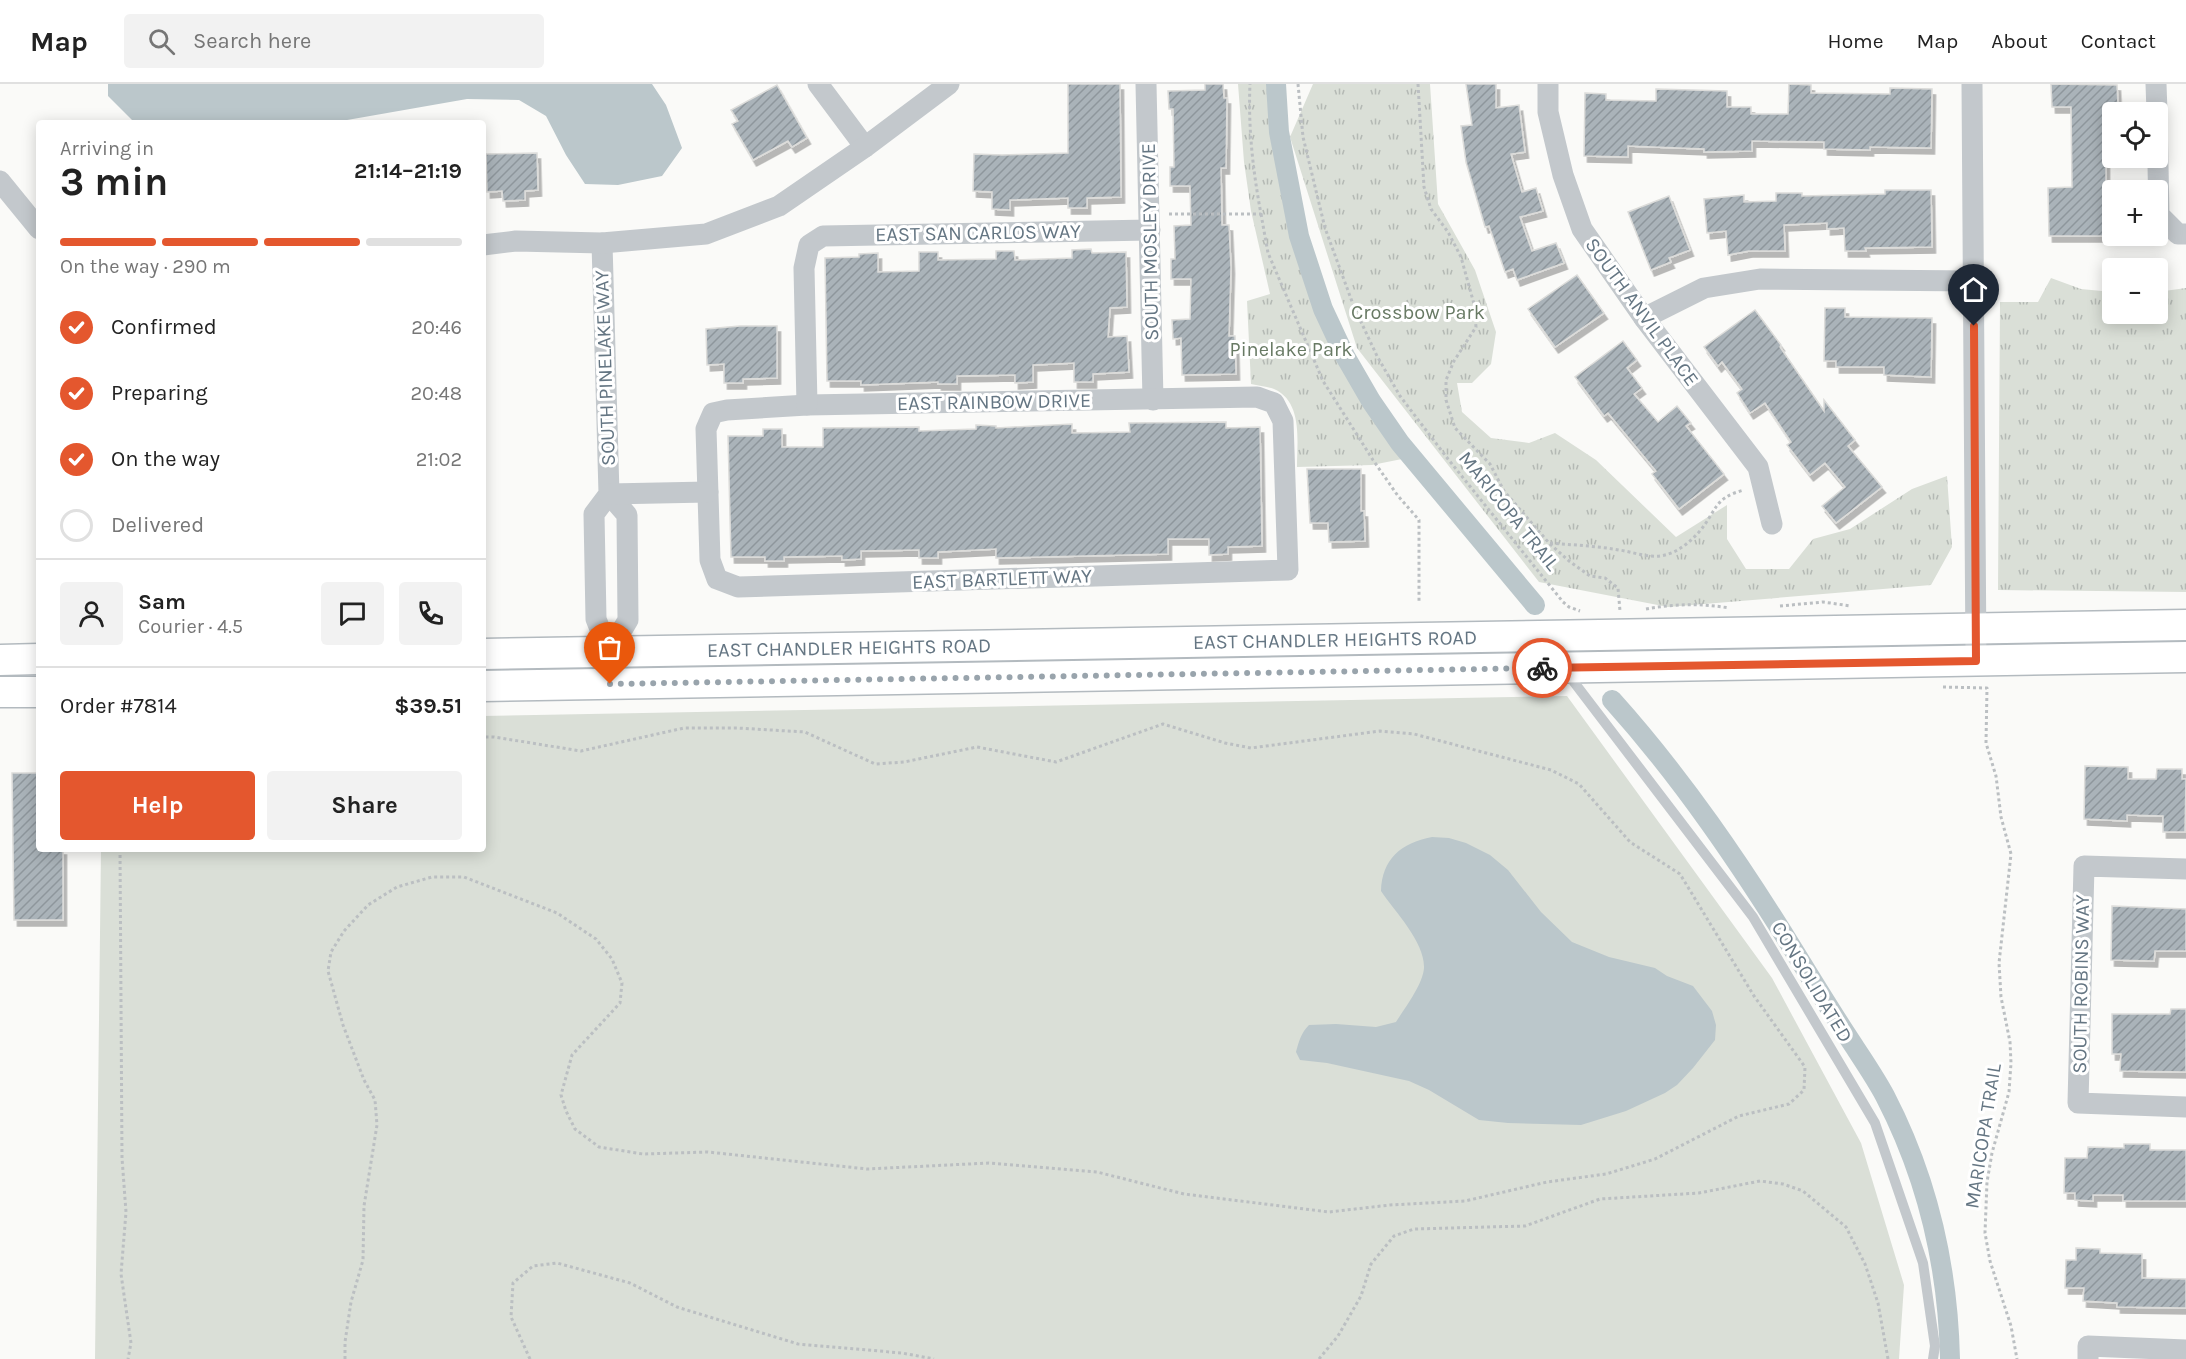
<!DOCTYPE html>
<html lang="en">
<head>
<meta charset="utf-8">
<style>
  body { margin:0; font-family:Karla,sans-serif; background:#f2f2f2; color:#222; height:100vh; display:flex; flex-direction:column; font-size:22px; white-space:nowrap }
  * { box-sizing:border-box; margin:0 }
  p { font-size:20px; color:#767676 }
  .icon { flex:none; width:33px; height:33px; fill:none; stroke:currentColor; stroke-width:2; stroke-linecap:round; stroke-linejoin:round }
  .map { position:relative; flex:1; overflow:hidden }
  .side { position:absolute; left:36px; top:36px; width:450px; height:732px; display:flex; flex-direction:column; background:#fff; border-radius:6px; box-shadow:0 3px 15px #0003 }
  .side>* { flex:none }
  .controls { position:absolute; left:2102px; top:18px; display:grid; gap:12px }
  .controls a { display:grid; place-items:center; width:66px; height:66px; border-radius:6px; background:#fff; box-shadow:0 3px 15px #0003; font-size:30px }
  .pin { position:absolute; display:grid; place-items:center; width:51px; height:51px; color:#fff; margin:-62px -26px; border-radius:50% 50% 50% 0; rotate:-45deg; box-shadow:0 0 6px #0007 }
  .pin .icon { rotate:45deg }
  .courier { position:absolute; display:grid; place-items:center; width:60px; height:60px; margin:-30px; border:4px solid #e4572e; border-radius:50%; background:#fff; color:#222; box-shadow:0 2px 8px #0007 }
  .head em { font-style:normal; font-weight:700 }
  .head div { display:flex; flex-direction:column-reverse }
  .head { display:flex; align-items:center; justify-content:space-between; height:102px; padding:0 24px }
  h1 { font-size:39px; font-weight:700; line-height:45px }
  .bar { display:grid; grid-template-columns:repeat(4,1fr); gap:9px 6px; align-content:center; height:72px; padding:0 24px }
  .bar i { height:8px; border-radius:4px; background:#e0e0e0 }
  .bar .current { background:#e4572e }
  .bar p { grid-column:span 4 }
  .line { display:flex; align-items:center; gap:15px; padding:0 24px; border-top:2px solid #e0e0e0 }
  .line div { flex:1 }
  .round { display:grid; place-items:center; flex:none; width:63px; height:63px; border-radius:6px; background:#f2f2f2 }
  ol { padding:0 24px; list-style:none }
  li { display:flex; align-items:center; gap:18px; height:66px }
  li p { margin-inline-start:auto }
  li .icon { padding:6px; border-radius:50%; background:#e4572e; color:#fff; stroke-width:4 }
  li:last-child { color:#767676 }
  li i { width:33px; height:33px; border:3px solid #e0e0e0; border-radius:50% }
  .action { display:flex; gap:12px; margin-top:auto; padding:12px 24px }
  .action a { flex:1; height:69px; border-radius:6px; background:#e4572e; color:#fff; font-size:24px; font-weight:700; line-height:69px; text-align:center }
  .action a+a { background:#f2f2f2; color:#222 }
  header { display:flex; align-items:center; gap:36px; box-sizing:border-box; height:84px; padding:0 30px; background:#fff; border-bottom:2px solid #e0e0e0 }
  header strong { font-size:28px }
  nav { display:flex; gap:33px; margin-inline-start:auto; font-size:21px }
  .search { width:420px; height:54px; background:#f2f2f2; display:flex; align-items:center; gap:15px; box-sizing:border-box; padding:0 21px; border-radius:6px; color:#767676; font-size:22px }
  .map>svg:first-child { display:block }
</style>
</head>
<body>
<header>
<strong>Map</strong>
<div class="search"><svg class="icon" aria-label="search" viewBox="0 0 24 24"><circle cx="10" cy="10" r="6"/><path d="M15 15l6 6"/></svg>Search here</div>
<nav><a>Home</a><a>Map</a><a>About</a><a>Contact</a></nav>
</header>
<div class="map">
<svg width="2186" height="1275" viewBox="0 0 2186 1275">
  <defs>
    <pattern id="park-tufts" width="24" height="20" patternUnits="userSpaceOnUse" patternTransform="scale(1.5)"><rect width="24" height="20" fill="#dadfd7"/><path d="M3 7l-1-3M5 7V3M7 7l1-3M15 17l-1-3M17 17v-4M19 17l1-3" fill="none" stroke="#b4b9b4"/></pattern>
    <pattern id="building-hatch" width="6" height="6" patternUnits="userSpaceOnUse" patternTransform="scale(1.5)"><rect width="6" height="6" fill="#aab3b9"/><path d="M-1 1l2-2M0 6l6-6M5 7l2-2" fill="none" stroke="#8e969c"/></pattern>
    <filter id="shadow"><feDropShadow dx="3.5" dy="6" stdDeviation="0" flood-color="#0004"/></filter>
  </defs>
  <rect width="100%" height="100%" fill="#fafaf8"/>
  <path fill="#dadfd7" d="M 1567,612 L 1772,894 L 1861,1059 L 1904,1201 L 1899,1275 L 95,1275 L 101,765 L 483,765 L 483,632 Z"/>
  <g fill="url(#park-tufts)">
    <path d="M 1238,0 L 1271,0 L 1271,20 L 1278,75 L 1303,179 L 1335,258 L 1376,334 L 1407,374 L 1372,381 L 1297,383 C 1297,357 1303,318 1274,305 C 1267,302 1258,302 1251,300 L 1247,217 L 1270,210 L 1251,127 L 1244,78 Z"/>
    <path d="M 1313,0 L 1430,0 L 1438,120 L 1475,186 L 1496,248 L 1491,280 L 1472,299 L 1457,299 L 1462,328 L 1491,354 L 1529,359 L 1555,349 L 1596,376 L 1676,453 L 1727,421 L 1727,455 L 1746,485 L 1789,485 L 1813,455 L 1850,445 L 1912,405 L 1947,392 L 1952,463 L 1931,501 L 1668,523 L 1539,498 L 1357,264 L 1290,53 Z"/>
    <path d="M 2051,194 L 2081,205 L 2112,208 L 2112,230 L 2157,230 L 2157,208 L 2186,204 L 2186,508 L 1998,506 L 2000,218 L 2038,218 Z"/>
  </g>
  <g fill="#bbc7cb">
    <path d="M 108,0 L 652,0 L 666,21 L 682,64 L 662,92 L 618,101 L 585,100 L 566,71 L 546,32 L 519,16 L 467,15 L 330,39 L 135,39 L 108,12 Z"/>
    <path d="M 1432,753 L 1449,754 L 1466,759 L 1490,771 L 1508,786 L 1541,828 L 1572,858 L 1609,873 L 1655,884 L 1667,892 L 1693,902 L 1712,927 L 1716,941 L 1715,956 L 1693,984 L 1677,1001 L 1665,1009 L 1626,1027 L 1581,1041 L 1508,1039 L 1479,1036 L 1429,1006 L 1409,997 L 1327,979 L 1300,976 L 1296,968 C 1299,957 1301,949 1309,941 L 1336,940 L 1376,943 L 1396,938 C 1405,924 1423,900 1424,884 C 1425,858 1395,828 1381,807 C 1382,775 1401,759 1432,753 Z"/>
  </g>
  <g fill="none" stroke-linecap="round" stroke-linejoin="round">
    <g stroke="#bbc7cb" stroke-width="20">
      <path d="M 1276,0 L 1279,48 L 1299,152 L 1323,225 L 1345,272 L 1371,317 L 1400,359 L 1535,521"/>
      <path d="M 1612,616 C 1682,694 1741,781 1796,870 C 1815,901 1834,932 1854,962 C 1865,979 1876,995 1885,1012 C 1928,1095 1948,1183 1950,1275"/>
    </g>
  </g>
  <g fill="url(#building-hatch)" stroke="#dcdcda" stroke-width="1.5" filter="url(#shadow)">
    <path d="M 1068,0 L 1120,0 L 1121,113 L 1087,114 L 1087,124 L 1068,124 L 1068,114 L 1010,116 L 1010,126 L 992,125 L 992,108 L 973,107 L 974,70 L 1002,71 L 1068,69 Z"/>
    <path d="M 1205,0 L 1223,0 L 1224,14 L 1227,14 L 1226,84 L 1221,84 L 1222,141 L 1229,141 L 1231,184 L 1229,252 L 1235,252 L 1236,290 L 1182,291 L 1181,254 L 1173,255 L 1172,236 L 1190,235 L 1191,195 L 1171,195 L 1171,175 L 1175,175 L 1174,142 L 1191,141 L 1190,102 L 1170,102 L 1170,83 L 1174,83 L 1173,25 L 1169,25 L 1168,7 L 1205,6 Z"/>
    <path d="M 1466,0 L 1496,0 L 1496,24 L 1519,21 L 1525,68 L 1511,70 L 1522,108 L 1536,104 L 1543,127 L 1520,133 L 1532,167 L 1556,159 L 1564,179 L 1517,196 L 1513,185 L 1505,188 L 1489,142 L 1485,143 L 1466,78 L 1461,42 L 1472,41 Z"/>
    <path d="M 1789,0 L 1811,1 L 1811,9 L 1890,10 L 1890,4 L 1932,5 L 1931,64 L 1870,63 L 1870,66 L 1824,65 L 1824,58 L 1752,57 L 1752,67 L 1704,68 L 1704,65 L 1628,62 L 1628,73 L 1584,72 L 1585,9 L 1606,10 L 1606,16 L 1656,17 L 1656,5 L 1727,7 L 1727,23 L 1751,23 L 1751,30 L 1788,30 Z"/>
    <path d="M 2051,0 L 2117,1 L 2118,21 L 2112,21 L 2112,70 L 2106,70 L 2106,103 L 2109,103 L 2112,152 L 2049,152 L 2048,104 L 2072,103 L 2071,23 L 2052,23 Z"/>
    <path d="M 777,1 L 807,54 L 792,63 L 788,57 L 753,76 L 732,40 L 738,37 L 731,26 Z"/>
    <path d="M 537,69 L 538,106 L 525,107 L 525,116 L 503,117 L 502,107 L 487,108 L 486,70 Z"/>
    <path d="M 1885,106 L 1931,106 L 1932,163 L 1865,164 L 1866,167 L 1845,167 L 1844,144 L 1827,145 L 1827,139 L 1784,141 L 1785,167 L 1749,167 L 1728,171 L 1726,147 L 1707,149 L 1704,115 L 1744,111 L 1744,118 L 1776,117 L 1776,109 L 1802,109 L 1802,112 L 1885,110 Z"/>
    <path d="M 1669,112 L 1690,166 L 1669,174 L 1671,178 L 1651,186 L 1628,128 Z"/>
    <path d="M 1091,165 L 1092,169 L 1126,168 L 1127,223 L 1110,224 L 1108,253 L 1127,252 L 1129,288 L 1093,290 L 1093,298 L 1074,298 L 1074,279 L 1033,281 L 1033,298 L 1015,299 L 1015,291 L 957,292 L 957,300 L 938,300 L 938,298 L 861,301 L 861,297 L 827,297 L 825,174 L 859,173 L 859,170 L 878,169 L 878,188 L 919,187 L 919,168 L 938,168 L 938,176 L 996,175 L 996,167 L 1014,167 L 1015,176 L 1072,174 L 1072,166 Z"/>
    <path d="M 1577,191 L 1604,229 L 1555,263 L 1528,225 Z"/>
    <path d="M 1825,224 L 1845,224 L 1845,233 L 1932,234 L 1931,293 L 1884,291 L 1884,283 L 1836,283 L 1836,277 L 1824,277 Z"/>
    <path d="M 1755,226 L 1781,261 L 1780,263 L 1824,327 L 1824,316 L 1855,356 L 1848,362 L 1882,403 L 1836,439 L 1822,422 L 1845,403 L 1825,379 L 1810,391 L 1787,361 L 1791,358 L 1765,319 L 1750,329 L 1737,309 L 1742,305 L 1722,278 L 1718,282 L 1704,263 Z"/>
    <path d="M 740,242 L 777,242 L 777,294 L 743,295 L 743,299 L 724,299 L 724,280 L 707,281 L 706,245 Z"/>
    <path d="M 1623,257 L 1637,276 L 1627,284 L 1642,304 L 1634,310 L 1658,338 L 1677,322 L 1691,339 L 1686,342 L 1724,390 L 1679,425 L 1652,390 L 1656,387 L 1608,329 L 1604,332 L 1575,293 Z"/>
    <path d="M 1226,338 L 1226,344 L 1260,343 L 1262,462 L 1228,463 L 1228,470 L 1209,471 L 1209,455 L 1168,455 L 1168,470 L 996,474 L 996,465 L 938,468 L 938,474 L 919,474 L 919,466 L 861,467 L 861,475 L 842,476 L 842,472 L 784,473 L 784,477 L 765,477 L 765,473 L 731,473 L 728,352 L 763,352 L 763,345 L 782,345 L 782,363 L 823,363 L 823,344 L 919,343 L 919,347 L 976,345 L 976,341 L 996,342 L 996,344 L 1072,340 L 1072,349 L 1130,348 L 1129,339 Z"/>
    <path d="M 1307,385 L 1361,385 L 1361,427 L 1364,427 L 1365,457 L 1329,458 L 1328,439 L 1310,439 Z"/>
    <path d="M 2085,682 L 2128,683 L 2128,695 L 2156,695 L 2157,685 L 2182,685 L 2182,695 L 2186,695 L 2185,748 L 2163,748 L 2163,732 L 2127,731 L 2127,737 L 2084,735 Z"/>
    <path d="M 12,689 L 39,689 L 39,765 L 63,765 L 63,836 L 14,836 Z"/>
    <path d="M 2112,822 L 2186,825 L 2186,867 L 2155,867 L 2154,877 L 2111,876 Z"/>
    <path d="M 2171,925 L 2186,925 L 2186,988 L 2120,987 L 2121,970 L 2112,970 L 2112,930 L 2170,930 Z"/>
    <path d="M 2124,1060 L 2150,1060 L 2150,1066 L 2186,1066 L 2186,1117 L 2123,1117 L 2123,1111 L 2093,1111 L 2093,1117 L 2075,1116 L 2075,1109 L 2064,1109 L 2065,1074 L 2087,1074 L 2088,1063 L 2124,1064 Z"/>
    <path d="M 2076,1164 L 2100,1165 L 2100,1169 L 2142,1170 L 2142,1194 L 2186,1195 L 2186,1224 L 2117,1223 L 2117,1219 L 2083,1217 L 2084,1204 L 2065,1204 L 2066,1176 L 2076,1176 Z"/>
  </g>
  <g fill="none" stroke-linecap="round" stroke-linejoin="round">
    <g stroke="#b3babf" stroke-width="33">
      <g id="secondary">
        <path d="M 483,570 L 2186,541"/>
        <path d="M 0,576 L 39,575"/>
        <path d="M 483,602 L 2186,573"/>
        <path d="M 0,608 L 39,608"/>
      </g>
    </g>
    <g stroke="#bbbfc2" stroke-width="3" stroke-dasharray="3 3" stroke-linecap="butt">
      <path d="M 1298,0 L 1303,53 L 1325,144 L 1354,223 L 1377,272 L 1400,312 L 1448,375 L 1563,518 L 1569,523 L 1580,527"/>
      <path d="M 1418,0 L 1424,103 L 1431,125 L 1448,148 L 1461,173 L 1474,220 L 1476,243 L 1454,277 L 1446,296 L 1446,316 L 1455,344 L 1490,380 L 1504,407 L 1549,459 L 1569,477 L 1590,492 L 1605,494 L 1618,504 L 1620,527"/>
      <path d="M 1169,130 L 1261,130 C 1253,87 1248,44 1250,0"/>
      <path d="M 1261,130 L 1268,169 L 1323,297 L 1373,376 L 1398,412 L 1419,436 L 1419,517"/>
      <path d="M 1550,459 C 1573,461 1597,462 1619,466 C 1634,468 1649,475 1665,471 C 1678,468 1690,458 1699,448 C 1717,427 1713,414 1744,406"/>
      <path d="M 1780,522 L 1823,518 L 1851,522"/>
      <path d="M 1646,525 C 1673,520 1701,519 1729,524"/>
      <path d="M 1943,603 L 1987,604 L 1986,659 L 1996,692 L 2001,733 L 2011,770 L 1999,879 L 2001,913 L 2010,958 L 2011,979 L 2009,1008 L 1992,1069 L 1987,1098 L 1985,1149 L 1990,1177 L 2011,1242 L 2017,1275"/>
      <path d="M 120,765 L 122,1074 L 126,1128 L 121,1190 L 131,1259 L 128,1275"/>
      <path d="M 345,1275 L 345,1258 L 351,1218 L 363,1176 L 364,1122 L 377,1041 L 375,1016 L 364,996 L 343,941 L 328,887 L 331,868 L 344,847 L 368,821 L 397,803 L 432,793 L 464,793 L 557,829 L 596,855 L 612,875 L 622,899 L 620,919 L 572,971 L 561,1011 L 566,1027 L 575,1045 L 599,1063 L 643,1070 L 708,1068 L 867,1085 L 989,1079 L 1097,1088 L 1184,1110 L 1329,1128 L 1390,1121 L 1465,1117 L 1547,1098 L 1606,1090 L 1655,1075 L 1739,1032 L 1789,1020 L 1804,1006 L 1805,983 L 1754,912 L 1680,790 L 1630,758 L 1579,700 L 1551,686 L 1414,650 L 1380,647 L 1251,664 L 1225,659 L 1163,640 L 1056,678 L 977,663 L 904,678 L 875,680 L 805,648 L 737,644 L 684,644 L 581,667 L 494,653 L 483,653"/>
      <path d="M 530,1275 L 511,1233 L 513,1199 L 533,1182 L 557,1179 L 630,1199 L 677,1223 L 798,1260 L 902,1269 L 934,1275"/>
      <path d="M 1319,1275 L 1338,1252 L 1361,1212 L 1371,1180 L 1394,1152 L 1414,1145 L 1525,1142 L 1600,1115 L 1699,1109 L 1760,1097 L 1783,1100 L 1803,1107 L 1846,1143 L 1865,1180 L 1878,1219 L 1888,1275"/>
    </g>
    <path stroke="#c3c8cc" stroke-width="10" d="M 1567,589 L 1753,833 L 1875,1039 L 1923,1179 L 1935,1262 L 1933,1275"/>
    <g stroke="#c3c8cc" stroke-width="21">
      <path d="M 818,0 L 865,63"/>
      <path d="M 1146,0 L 1153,316"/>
      <path d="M 1548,0 L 1548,28 L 1563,91 L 1582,145 L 1644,234 L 1758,383 L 1772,440"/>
      <path d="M 1972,0 L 1976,577"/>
      <path d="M 2156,0 L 2157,28"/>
      <path d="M 2157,32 L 2159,131 L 2178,150 L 2186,150"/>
      <path d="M 0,97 L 39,145"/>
      <path d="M 602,159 L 609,410 L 594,430 L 596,535 L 609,568 L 610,600"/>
      <path d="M 483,161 L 516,157 L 602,159 L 706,150 L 779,122 L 865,63 L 949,0"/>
      <path d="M 1644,234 L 1704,204 L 1760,195 L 1974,197"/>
      <path d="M 1257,313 L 1274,319 L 1283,337 L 1288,486 L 738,503 L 717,495 L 710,476 L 706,345 L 713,329 L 727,326 L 807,321 Z"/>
      <path d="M 807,321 L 804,184 L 809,161 L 823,152 L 1150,146"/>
      <path d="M 609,410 L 627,431 L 628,536 L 609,568"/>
      <path d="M 609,410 L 708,408"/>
      <path d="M 2186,785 L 2084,782 L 2078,1019 L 2186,1023"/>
      <path d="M 2088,1275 L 2088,1262 L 2186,1266"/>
    </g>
    <use href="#secondary" stroke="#fff" stroke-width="30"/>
  </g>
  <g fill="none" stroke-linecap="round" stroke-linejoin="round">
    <path stroke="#99a4ac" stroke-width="6" stroke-dasharray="0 10.8" d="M 610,600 L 1542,584"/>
    <path stroke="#e4572e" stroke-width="8" d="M 1542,584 L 1976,577 L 1974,242"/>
  </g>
  <g text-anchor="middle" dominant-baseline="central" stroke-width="6" stroke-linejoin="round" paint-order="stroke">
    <g font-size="20" fill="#657683" stroke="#fff">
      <text transform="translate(978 149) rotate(-1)">EAST SAN CARLOS WAY</text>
      <text transform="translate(1150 158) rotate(-91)">SOUTH MOSLEY DRIVE</text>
      <text transform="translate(1642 228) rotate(54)">SOUTH ANVIL PLACE</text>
      <text transform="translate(605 284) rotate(-92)">SOUTH PINELAKE WAY</text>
      <text transform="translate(994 318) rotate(-1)">EAST RAINBOW DRIVE</text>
      <text transform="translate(1509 427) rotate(51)">MARICOPA TRAIL</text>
      <text transform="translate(1002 495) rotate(-2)">EAST BARTLETT WAY</text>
      <text transform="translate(1335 556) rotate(-1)">EAST CHANDLER HEIGHTS ROAD</text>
      <text transform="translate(849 564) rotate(-1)">EAST CHANDLER HEIGHTS ROAD</text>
      <text transform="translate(1812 898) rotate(59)">CONSOLIDATED</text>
      <text transform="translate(2081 900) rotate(-89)">SOUTH ROBINS WAY</text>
      <text transform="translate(1983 1052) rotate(-81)">MARICOPA TRAIL</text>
    </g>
    <g font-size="20" fill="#687a64" stroke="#fff">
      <text x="1418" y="228">Crossbow Park</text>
      <text x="1291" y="265">Pinelake Park</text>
    </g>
  </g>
</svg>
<div class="controls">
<a><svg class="icon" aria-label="locate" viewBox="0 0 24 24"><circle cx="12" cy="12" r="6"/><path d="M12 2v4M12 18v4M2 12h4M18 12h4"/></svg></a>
<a>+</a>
<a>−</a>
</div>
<div class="pin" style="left:610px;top:600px;background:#ea580c"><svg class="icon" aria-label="bag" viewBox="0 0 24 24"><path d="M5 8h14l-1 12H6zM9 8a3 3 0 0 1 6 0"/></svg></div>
<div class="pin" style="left:1974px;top:242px;background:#1f2937"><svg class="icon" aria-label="home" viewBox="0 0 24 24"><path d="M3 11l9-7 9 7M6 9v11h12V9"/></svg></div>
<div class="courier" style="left:1542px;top:584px"><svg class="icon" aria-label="bike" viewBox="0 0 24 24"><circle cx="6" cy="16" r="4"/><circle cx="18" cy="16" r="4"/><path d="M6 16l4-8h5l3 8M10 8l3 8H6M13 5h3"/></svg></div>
<section class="side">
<div class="head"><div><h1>3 min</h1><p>Arriving in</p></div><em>21:14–21:19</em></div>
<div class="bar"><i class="current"></i><i class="current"></i><i class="current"></i><i></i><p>On the way · 290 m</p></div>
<ol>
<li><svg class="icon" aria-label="check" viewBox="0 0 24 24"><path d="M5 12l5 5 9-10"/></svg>Confirmed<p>20:46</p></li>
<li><svg class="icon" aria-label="check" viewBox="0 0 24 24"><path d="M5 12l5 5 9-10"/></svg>Preparing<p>20:48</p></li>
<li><svg class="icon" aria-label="check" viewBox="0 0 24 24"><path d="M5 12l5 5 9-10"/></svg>On the way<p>21:02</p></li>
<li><i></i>Delivered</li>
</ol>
<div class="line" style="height:108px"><a class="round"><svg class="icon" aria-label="person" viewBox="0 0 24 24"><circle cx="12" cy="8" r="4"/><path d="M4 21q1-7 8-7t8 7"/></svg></a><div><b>Sam</b><p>Courier · 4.5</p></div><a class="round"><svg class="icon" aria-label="chat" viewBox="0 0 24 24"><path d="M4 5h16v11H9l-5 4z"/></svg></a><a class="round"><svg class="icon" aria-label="phone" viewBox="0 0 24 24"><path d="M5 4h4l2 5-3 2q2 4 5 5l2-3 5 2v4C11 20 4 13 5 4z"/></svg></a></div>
<div class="line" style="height:78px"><div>Order #7814</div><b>$39.51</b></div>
<div class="action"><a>Help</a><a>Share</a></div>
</section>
</div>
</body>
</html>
